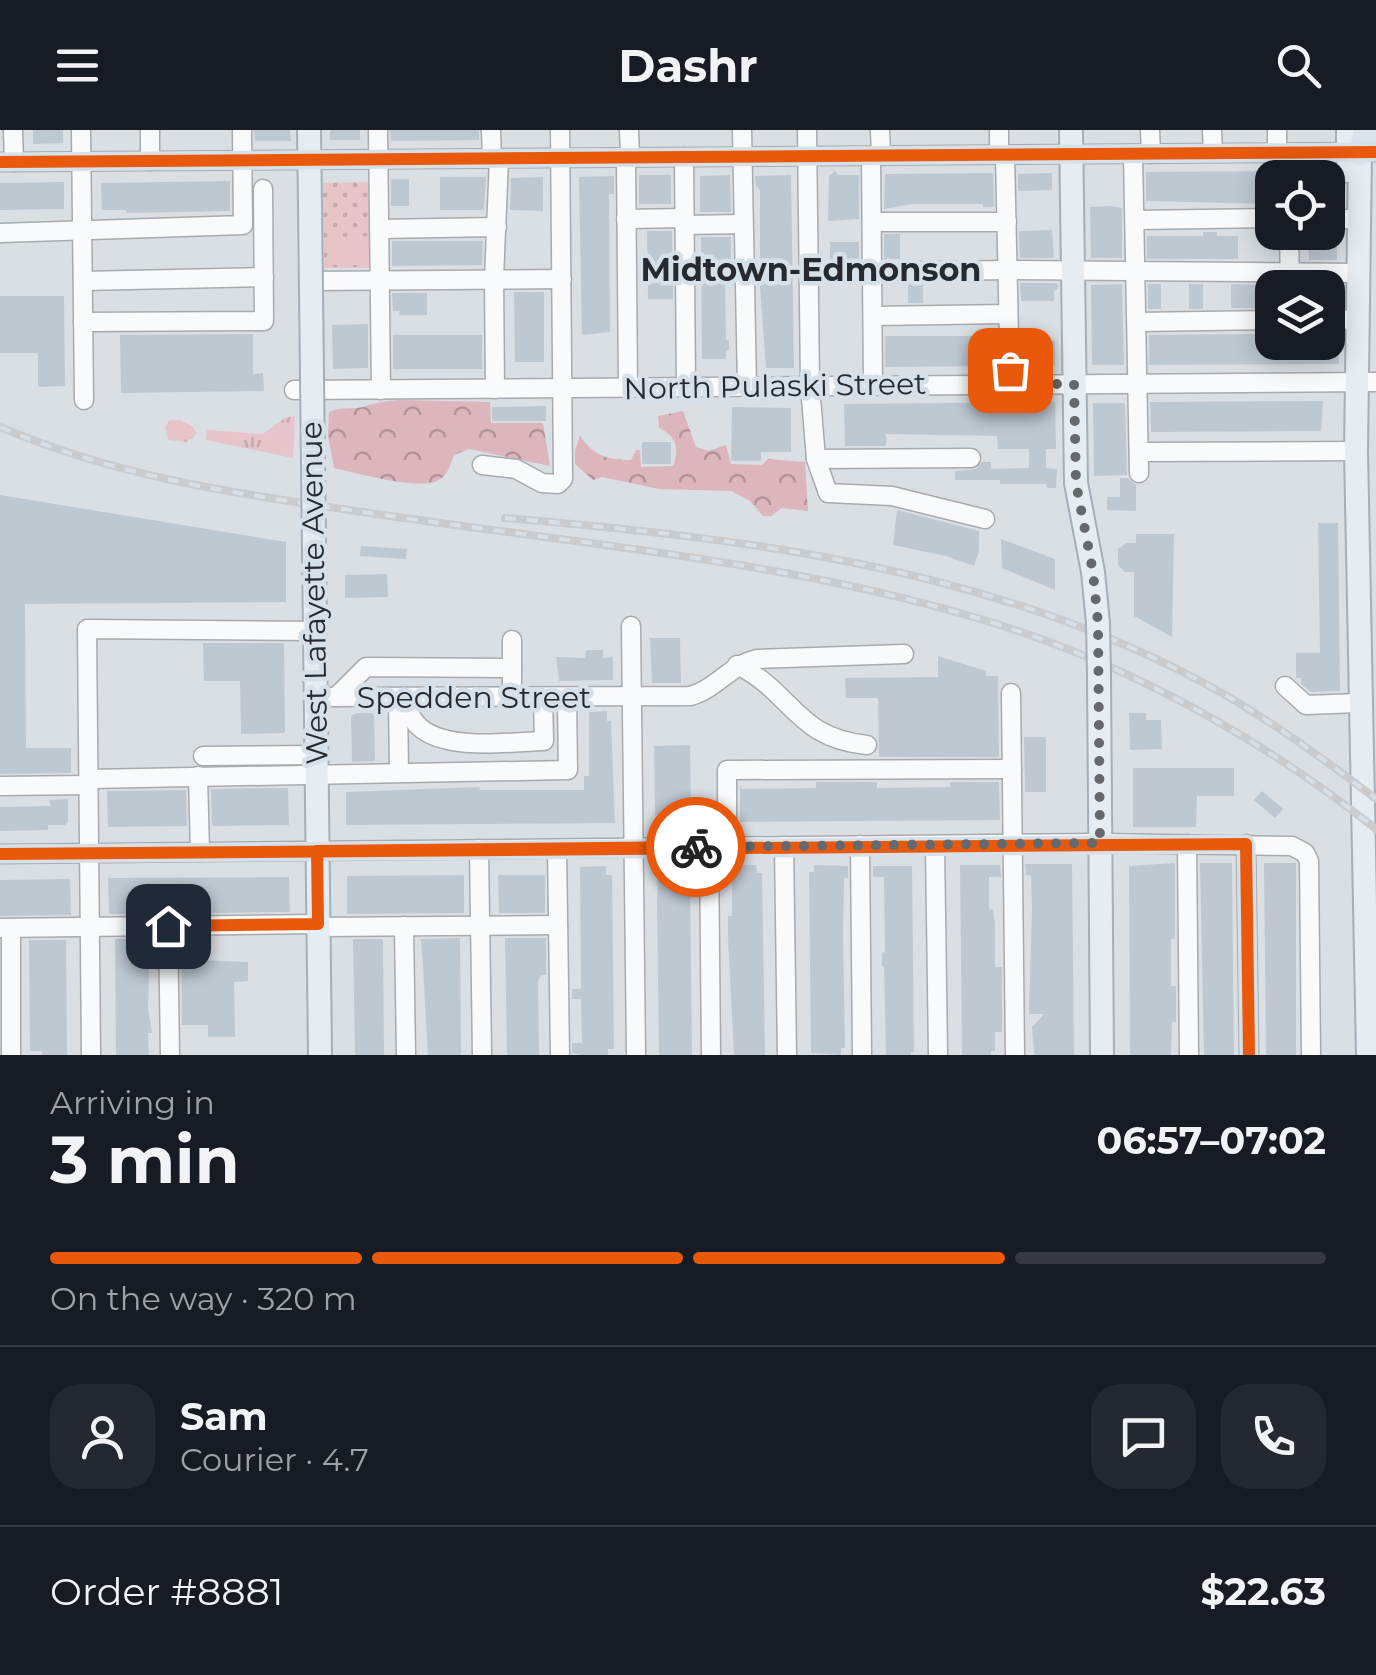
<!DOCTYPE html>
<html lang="en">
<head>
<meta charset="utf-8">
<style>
  body { margin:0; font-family:Montserrat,sans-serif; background:#242831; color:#f1f3f6; height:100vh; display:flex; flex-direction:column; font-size:38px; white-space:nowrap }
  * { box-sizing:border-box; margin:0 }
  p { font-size:32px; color:#9ea1a6 }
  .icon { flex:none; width:55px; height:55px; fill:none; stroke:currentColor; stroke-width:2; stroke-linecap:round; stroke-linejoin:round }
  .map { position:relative; height:925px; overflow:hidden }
  .sheet { display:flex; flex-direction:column; background:#171b24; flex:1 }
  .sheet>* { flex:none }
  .controls { position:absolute; left:1255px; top:30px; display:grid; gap:20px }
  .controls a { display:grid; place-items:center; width:90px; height:90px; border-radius:20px; background:#171b24; box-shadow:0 5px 25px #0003; font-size:50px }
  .pin { position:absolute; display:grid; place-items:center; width:85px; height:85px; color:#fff; margin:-42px; border-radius:20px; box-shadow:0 5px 15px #0006 }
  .courier { position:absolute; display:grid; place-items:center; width:100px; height:100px; margin:-50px; border:8px solid #ea580c; border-radius:50%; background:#fff; color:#222; box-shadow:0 2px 12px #0007 }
  .head em { font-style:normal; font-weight:700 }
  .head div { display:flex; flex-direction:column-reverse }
  .head { display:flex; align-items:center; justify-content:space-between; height:170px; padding:0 50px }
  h1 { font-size:65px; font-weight:700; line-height:75px }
  .bar { display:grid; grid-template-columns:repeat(4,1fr); gap:15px 10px; align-content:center; height:120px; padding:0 50px }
  .bar i { height:12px; border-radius:8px; background:#363941 }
  .bar .on { background:#ea580c }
  .bar p { grid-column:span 4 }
  .line { display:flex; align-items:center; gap:25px; padding:0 50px; border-top:2px solid #363941 }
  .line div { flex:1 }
  .round { display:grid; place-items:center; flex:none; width:105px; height:105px; border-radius:30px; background:#242831 }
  header { display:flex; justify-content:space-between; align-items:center; height:130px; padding:0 50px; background:#171b24; font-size:45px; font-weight:700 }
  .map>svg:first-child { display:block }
</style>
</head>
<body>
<header><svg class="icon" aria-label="menu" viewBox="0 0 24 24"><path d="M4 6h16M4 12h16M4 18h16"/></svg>Dashr<svg class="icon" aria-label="search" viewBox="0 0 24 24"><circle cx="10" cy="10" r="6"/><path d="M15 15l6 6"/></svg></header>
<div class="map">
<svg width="1376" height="925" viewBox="0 0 1376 925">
  <defs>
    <pattern id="grass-tufts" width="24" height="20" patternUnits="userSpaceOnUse" patternTransform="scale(2.5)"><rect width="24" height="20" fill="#e6c4ca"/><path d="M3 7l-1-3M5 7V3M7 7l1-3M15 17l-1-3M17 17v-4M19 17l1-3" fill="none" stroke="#c5a8ae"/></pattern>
    <pattern id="forest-crowns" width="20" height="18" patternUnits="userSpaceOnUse" patternTransform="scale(2.5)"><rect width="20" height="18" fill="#dcb5bd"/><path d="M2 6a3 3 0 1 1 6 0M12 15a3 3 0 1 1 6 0" fill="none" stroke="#b2939a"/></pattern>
    <pattern id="park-dots" width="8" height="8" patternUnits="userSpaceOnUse" patternTransform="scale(2.5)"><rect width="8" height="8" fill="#e6c4ca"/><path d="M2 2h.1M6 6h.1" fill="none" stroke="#c5a8ae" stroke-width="1.8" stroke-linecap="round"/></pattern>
  </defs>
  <rect width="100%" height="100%" fill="#dadfe4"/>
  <g fill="url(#grass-tufts)">
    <path d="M 295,286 L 293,328 L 206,310 L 207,300 L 263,304 L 285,288 Z"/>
    <path d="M 170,290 L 180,290 L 192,296 L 197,304 L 187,312 L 168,310 L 165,297 Z"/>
  </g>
  <g fill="url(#forest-crowns)">
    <path d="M 398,270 L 490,272 L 491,293 L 543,293 L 550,336 L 469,319 L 454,325 C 450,335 448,346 437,351 C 416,360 357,343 334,338 L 328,306 L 329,282 C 341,276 351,280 363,277 C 375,273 385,271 398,270 Z"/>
    <path d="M 683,281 L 696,317 L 708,321 L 726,315 L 731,334 L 762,335 L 768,329 L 805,332 L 808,381 L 782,378 L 771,386 L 763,386 L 750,371 L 731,361 L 659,359 L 602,347 L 593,350 L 575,334 L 575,320 L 580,306 C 594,326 608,330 631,330 L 636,320 L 640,320 L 641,337 L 673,336 C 680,318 676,306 659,298 L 658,286 Z"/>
  </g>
  <path fill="url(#park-dots)" d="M 374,52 L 375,138 L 324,138 L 323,53 Z"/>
  <path fill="#e6c4ca" d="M 370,106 L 371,135 L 329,135 L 329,107 Z"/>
  <g fill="#bec8d1">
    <path d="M 33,0 L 63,0 L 63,13 L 33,14 Z"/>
    <path d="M 254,0 L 290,0 L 291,11 L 255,11 Z"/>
    <rect x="330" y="0" width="30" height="10"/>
    <path d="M 390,0 L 479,0 L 479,10 L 391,11 Z"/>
    <path d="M 835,41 L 838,45 L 859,45 L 859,89 L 828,91 L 829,46 Z"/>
    <path d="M 1272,41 L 1271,74 L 1146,71 L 1146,42 Z"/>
    <path d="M 993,43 L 994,77 L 983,77 L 983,74 L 913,74 L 884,79 L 885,44 Z"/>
    <path d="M 1052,43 L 1052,60 L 1018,61 L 1018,44 Z"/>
    <rect x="639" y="45" width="32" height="29"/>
    <path d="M 730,45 L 731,82 L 700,82 L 700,46 Z"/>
    <path d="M 791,45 L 794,238 L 766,238 L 760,157 L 760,60 L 756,56 L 755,46 Z"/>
    <path d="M 614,46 L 614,64 L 609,64 L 610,202 L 582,205 L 579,47 Z"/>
    <path d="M 440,47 L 486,47 L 484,80 L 440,80 Z"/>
    <path d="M 543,47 L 543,81 L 510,80 L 511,48 Z"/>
    <rect x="391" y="49" width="18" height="27"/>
    <path d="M 230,51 L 230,81 L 127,83 L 126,80 L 102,80 L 101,53 Z"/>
    <path d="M 64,52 L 64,79 L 0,80 L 0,53 Z"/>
    <path d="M 1111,76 L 1122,78 L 1122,128 L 1091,128 L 1090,77 Z"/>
    <path d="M 1052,100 L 1054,128 L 1020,128 L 1019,101 Z"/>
    <path d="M 647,101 L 672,101 L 673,169 L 648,169 Z"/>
    <path d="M 1203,102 L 1217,102 L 1217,106 L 1238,106 L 1238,129 L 1147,129 L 1147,106 L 1203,106 Z"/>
    <path d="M 1308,102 L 1337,102 L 1337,130 L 1309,130 Z"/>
    <rect x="884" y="104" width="16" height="25"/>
    <path d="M 701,107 L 731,107 L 731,142 L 725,150 L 726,210 L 729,210 L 729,220 L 726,220 L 726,229 L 702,229 Z"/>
    <path d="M 392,111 L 483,111 L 482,135 L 392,136 Z"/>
    <rect x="830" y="112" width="29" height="18"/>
    <path d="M 1020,153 L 1054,153 L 1058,154 L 1058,158 L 1054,162 L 1054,171 L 1021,171 Z"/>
    <rect x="908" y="154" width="15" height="19"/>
    <path d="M 1122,154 L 1124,235 L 1092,235 L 1091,155 Z"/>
    <rect x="1148" y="154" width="13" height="25"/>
    <rect x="1189" y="154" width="14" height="25"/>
    <path d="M 1231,154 L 1272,155 L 1272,178 L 1231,178 Z"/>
    <rect x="1328" y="155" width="10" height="22"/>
    <path d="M 514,162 L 544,162 L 544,232 L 515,232 Z"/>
    <path d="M 392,163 L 427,163 L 427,185 L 399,185 L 400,181 L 393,181 Z"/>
    <path d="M 0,166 L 64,166 L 65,256 L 38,257 L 38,223 L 0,223 Z"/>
    <path d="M 368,194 L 368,238 L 333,239 L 332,195 Z"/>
    <path d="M 992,202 L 996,202 L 997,236 L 885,237 L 885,206 L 992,206 Z"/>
    <path d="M 253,204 L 253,244 L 263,243 L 264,261 L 121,263 L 120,205 Z"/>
    <path d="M 1271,204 L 1271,212 L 1328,212 L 1328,204 L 1338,204 L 1339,234 L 1149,235 L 1149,205 Z"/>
    <rect x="393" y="205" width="89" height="34"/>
    <path d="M 1022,211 L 1055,211 L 1055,235 L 1022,236 Z"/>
    <path d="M 1323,271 L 1321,301 L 1151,302 L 1150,272 Z"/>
    <path d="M 1055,272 L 1056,319 L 1046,319 L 1046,338 L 1057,339 L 1056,358 L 1047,358 L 1046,354 L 1000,354 L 1000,350 L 955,350 L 955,341 L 976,339 L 982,332 L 991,332 L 991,339 L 1029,338 L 1029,319 L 998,319 L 997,306 L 886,304 L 886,316 L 845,316 L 844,274 Z"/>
    <path d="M 1093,273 L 1125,273 L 1127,345 L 1094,346 Z"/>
    <path d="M 546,276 L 546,291 L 492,291 L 492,277 Z"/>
    <path d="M 732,277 L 791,278 L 791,322 L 761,322 L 761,331 L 731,331 Z"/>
    <rect x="642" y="312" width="29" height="22"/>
    <path d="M 1120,348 L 1128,348 L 1136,355 L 1136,381 L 1107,380 L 1107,367 L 1120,367 Z"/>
    <path d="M 0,365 L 286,412 L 286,472 L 25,474 L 26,618 L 71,618 L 71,643 L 0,644 Z"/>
    <path d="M 897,380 L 979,401 L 979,421 L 974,436 L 946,426 L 893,415 Z"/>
    <path d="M 1318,393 L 1338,393 L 1340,561 L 1311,562 L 1301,554 L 1301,548 L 1296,548 L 1296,523 L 1320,523 Z"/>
    <path d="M 1136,404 L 1174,404 L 1172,507 L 1134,486 L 1134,442 L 1125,442 L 1118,435 L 1118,419 L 1126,413 L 1136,413 Z"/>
    <path d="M 1001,409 L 1055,429 L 1055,460 L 1002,438 Z"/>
    <path d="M 361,416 L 407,419 L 406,429 L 360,426 Z"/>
    <path d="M 387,444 L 388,467 L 345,468 L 345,445 Z"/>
    <path d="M 650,508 L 680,508 L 681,553 L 652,553 Z"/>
    <path d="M 203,513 L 284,513 L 285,603 L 241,604 L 240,551 L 204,551 Z"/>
    <path d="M 586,520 L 603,520 L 603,528 L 613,527 L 613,550 L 559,551 L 556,527 L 585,528 Z"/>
    <path d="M 938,526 L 986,541 L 986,546 L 998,546 L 999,627 L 879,627 L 878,568 L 846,568 L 845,548 L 938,547 Z"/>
    <path d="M 607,581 L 607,591 L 611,591 L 615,693 L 346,695 L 346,662 L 480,657 L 479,660 L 584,660 L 584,646 L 589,646 L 589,582 Z"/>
    <path d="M 357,583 L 374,583 L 375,631 L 352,632 L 351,586 Z"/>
    <path d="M 1129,583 L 1146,583 L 1146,590 L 1161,590 L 1162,619 L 1130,620 Z"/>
    <path d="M 1024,607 L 1046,607 L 1046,662 L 1025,662 Z"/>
    <path d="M 690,615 L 691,684 L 655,685 L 654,616 Z"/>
    <path d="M 1133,638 L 1234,638 L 1234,666 L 1197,666 L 1196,697 L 1133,697 Z"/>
    <path d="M 816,652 L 877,652 L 877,658 L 950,657 L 950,652 L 999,652 L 1000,690 L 740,692 L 740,655 L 742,659 L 816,658 Z"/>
    <path d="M 278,658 L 288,658 L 289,695 L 212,696 L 211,659 Z"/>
    <path d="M 186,660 L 187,696 L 108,697 L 107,661 Z"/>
    <path d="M 1262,661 L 1283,679 L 1275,688 L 1254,670 Z"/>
    <path d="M 68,669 L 68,692 L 65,695 L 48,695 L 48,700 L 0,701 L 0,677 L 50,676 L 50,670 Z"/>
    <path d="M 1175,733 L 1175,809 L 1171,809 L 1171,856 L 1176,856 L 1176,892 L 1172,892 L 1171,925 L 1130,925 L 1129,736 Z"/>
    <path d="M 1200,733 L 1232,733 L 1234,925 L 1204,925 Z"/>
    <path d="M 1264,733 L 1296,733 L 1296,925 L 1266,925 Z"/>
    <path d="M 1025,734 L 1072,734 L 1074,925 L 1034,925 L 1032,897 L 1044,884 L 1029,884 L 1032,781 L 1031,745 L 1026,745 Z"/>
    <path d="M 756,735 L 757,743 L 762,743 L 765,925 L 734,925 L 728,808 L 728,786 L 732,786 L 732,747 L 722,747 L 722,736 Z"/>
    <path d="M 814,735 L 848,736 L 848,748 L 844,748 L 843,805 L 845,918 L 841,918 L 841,925 L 811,923 L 809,742 L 814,742 Z"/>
    <path d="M 960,735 L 1000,735 L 1001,747 L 989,747 L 989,780 L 993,779 L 995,794 L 995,837 L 1002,837 L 1002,902 L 995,902 L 995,921 L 991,921 L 991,925 L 962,925 Z"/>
    <path d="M 606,736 L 606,745 L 612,745 L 614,919 L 608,919 L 608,925 L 582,925 L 572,923 L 572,913 L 582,913 L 581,869 L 572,869 L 572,859 L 581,859 L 580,737 Z"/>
    <path d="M 662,736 L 697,737 L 697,749 L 690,749 L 692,925 L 659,925 L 657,772 L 658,744 L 663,744 Z"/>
    <path d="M 873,736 L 912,736 L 914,922 L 911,922 L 911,925 L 886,925 L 884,836 L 882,836 L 882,823 L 885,822 L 884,747 L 873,747 Z"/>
    <path d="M 464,745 L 464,783 L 347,784 L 347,746 Z"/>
    <path d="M 498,745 L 545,745 L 545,783 L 499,783 Z"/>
    <path d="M 289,747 L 290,782 L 109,784 L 108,748 Z"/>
    <path d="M 70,749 L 71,785 L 0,786 L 0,750 Z"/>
    <path d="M 181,808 L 196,808 L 196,830 L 248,832 L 248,851 L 234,852 L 235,907 L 208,907 L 208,895 L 182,895 Z"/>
    <path d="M 460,808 L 461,925 L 428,925 L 423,836 L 421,810 L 418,809 Z"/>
    <path d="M 505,808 L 546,808 L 546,845 L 541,845 L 538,852 L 539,925 L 507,925 Z"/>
    <path d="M 115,809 L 150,809 L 148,878 L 152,903 L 148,903 L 149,925 L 116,925 Z"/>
    <path d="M 353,809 L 383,809 L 384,925 L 355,925 Z"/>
    <path d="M 29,810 L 66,810 L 67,925 L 42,925 L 42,921 L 30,921 Z"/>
  </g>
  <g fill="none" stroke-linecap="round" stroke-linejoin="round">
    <g stroke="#a7abaf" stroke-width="21">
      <g id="minor">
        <path d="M 13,0 L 14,32"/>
        <path d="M 81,0 L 84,270"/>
        <path d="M 150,0 L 150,31"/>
        <path d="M 378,0 L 381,260"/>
        <path d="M 491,0 L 492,28"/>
        <path d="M 629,0 L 630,27"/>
        <path d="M 742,0 L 747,257"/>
        <path d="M 807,0 L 810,256 L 816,329 L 828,363 L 892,366 L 985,389"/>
        <path d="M 880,0 L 881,26"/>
        <path d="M 999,0 L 999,25"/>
        <path d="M 1150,0 L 1151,24"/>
        <path d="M 1212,0 L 1213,23"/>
        <path d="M 1277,0 L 1277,23"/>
        <path d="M 1133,24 L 1139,343"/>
        <path d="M 1005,25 L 1010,254"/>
        <path d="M 871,26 L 873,256"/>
        <path d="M 626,27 L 628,258"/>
        <path d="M 684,27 L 686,257"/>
        <path d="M 0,32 L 1376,22"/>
        <path d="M 626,89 L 684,88"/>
        <path d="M 1328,89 L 1349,89"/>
        <path d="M 1135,90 L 1272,88"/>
        <path d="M 872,92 L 1007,92"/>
        <path d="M 684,95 L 743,94"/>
        <path d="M 379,99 L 497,97"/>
        <path d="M 1289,102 L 1290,158"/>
        <path d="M 0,103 L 243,95 L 242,0"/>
        <path d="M 809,143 L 1008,140 L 1358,143"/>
        <path d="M 83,151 L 264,147"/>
        <path d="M 311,159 L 311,151 L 562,149"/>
        <path d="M 873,186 L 1008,184"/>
        <path d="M 1328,189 L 1357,190"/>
        <path d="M 83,192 L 264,191 L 263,59"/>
        <path d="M 1137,192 L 1272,190"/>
        <path d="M 495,259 L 494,149 L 499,28"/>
        <path d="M 294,260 L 1376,252"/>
        <path d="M 1139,322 L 1356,321"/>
        <path d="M 816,329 L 971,328"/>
        <path d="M 482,335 L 516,339 L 542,353 L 558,354 L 563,349 L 560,0"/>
        <path d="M 631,496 L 636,925"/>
        <path d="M 737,535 C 793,562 795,608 867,615"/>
        <path d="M 1285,556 L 1306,575 L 1359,573"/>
        <path d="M 1011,563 L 1015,925"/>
        <path d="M 315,567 L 690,566 C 715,560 730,535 757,529 L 904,524"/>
        <path d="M 336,567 L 366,537 L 512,538"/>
        <path d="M 406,567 C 409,628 502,612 544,611 L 543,568"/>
        <path d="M 512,567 L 512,510"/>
        <path d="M 398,568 L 399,642"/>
        <path d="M 203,626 L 316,625"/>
        <path d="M 198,646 L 200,722"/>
        <path d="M 89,649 L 568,640 L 567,568"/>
        <path d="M 0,656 L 89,655"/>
        <path d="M 1187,714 L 1189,925"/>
        <path d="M 1246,714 L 1249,925"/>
        <path d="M 860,715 L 862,925"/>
        <path d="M 935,715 L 938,925"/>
        <path d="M 784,716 L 787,925"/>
        <path d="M 709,717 L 711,925"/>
        <path d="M 727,717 L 727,640 L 1012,639"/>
        <path d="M 479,719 L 482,925"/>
        <path d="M 557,719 L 560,925"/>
        <path d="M 0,724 L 1100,713 L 1292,716 L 1305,723 L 1309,731 L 1311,925"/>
        <path d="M 168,796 L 170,925"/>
        <path d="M 404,796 L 406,925"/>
        <path d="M 318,797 L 558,795"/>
        <path d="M 0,798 L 318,794"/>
        <path d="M 11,798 L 11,925"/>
        <path d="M 91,925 L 87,499 L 315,501"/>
      </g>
    </g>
    <g stroke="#a4afb9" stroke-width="26">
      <g id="major">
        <path d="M 309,0 L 310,75"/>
        <path d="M 1071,0 L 1076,353 L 1093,442 L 1098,493"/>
        <path d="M 1348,0 L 1348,41"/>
        <path d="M 1360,23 L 1356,321 L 1368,925"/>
        <path d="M 314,420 L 320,925"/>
        <path d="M 1099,546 L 1102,925"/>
      </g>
    </g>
    <g stroke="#a4afb9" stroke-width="29">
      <path id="highway" d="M 1360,23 L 1368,0"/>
    </g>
    <use href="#minor" stroke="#f9fafb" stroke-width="18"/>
    <use href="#major" stroke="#e6edf2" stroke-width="22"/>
    <use href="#highway" stroke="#dae3eb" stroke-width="25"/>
    <g stroke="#c9cbcc" stroke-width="8">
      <g id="rail">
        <path d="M 0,297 C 131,353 264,367 404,388 C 595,415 792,433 977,488 C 1121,530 1259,606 1376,699"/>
        <path d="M 505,388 C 743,408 986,437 1200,551 C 1262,584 1320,626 1376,669"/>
      </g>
    </g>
    <use href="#rail" stroke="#d6e0e8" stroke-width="4" stroke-dasharray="11" stroke-linecap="butt"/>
    <g stroke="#a4afb9" stroke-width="26" stroke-linecap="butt">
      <g id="major-bridge">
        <path d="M 310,75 L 314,420"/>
        <path d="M 1098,493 L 1099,546"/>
      </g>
    </g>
    <use href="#major-bridge" stroke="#e6edf2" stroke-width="22"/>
    <g stroke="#d6e0e8" stroke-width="19">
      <g id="cycleway">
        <path d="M 0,32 L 1376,22"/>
        <path d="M 0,724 L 1246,714 L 1249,925"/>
      </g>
    </g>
    <use href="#cycleway" stroke="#e8590c" stroke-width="12"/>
  </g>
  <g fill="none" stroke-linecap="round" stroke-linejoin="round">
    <path stroke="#65696d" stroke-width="10" stroke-dasharray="0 18" d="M 696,717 L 1100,713 L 1098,493 L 1093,442 L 1076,353 L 1074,254 L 1010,254 L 1010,240"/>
    <path stroke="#ea580c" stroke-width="12" d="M 168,796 L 318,794 L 317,721 L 696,717"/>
  </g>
  <g text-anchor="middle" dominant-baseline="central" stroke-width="9" stroke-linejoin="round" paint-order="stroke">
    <g font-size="30" fill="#26292d" stroke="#d6e0e8">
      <text transform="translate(775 256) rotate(-1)">North Pulaski Street</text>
      <text transform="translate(314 463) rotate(-91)">West Lafayette Avenue</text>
      <text x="474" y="567">Spedden Street</text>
    </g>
    <g font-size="32" font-weight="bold" fill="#26292d" stroke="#d6e0e8">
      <text x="811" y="139">Midtown-Edmonson</text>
    </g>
  </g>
</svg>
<div class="controls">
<a><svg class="icon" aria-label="locate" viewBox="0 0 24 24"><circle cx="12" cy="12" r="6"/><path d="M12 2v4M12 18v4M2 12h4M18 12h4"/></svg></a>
<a><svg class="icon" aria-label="layers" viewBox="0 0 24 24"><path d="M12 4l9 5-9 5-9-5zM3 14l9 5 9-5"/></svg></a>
</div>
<div class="pin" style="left:1010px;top:240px;background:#ea580c"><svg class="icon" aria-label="bag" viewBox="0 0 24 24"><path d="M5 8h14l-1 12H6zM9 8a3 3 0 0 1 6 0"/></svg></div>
<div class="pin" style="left:168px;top:796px;background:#1f2937"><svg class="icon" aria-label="home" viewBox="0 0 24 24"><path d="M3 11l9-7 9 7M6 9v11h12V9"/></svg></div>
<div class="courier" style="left:696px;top:717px"><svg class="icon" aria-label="bike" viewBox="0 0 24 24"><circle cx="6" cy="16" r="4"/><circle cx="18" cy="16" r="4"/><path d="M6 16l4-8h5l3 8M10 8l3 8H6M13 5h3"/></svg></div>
</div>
<section class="sheet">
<div class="head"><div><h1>3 min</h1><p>Arriving in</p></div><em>06:57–07:02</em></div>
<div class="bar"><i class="on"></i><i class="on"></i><i class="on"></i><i></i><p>On the way · 320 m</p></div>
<div class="line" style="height:180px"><a class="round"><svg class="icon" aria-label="person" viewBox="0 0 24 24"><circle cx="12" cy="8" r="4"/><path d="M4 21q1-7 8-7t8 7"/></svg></a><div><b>Sam</b><p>Courier · 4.7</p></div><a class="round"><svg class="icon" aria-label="chat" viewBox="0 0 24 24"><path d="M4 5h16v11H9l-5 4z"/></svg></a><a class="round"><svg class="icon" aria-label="phone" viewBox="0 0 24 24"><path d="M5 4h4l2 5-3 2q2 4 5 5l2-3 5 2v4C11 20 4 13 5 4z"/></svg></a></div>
<div class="line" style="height:130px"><div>Order #8881</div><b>$22.63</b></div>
</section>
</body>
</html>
